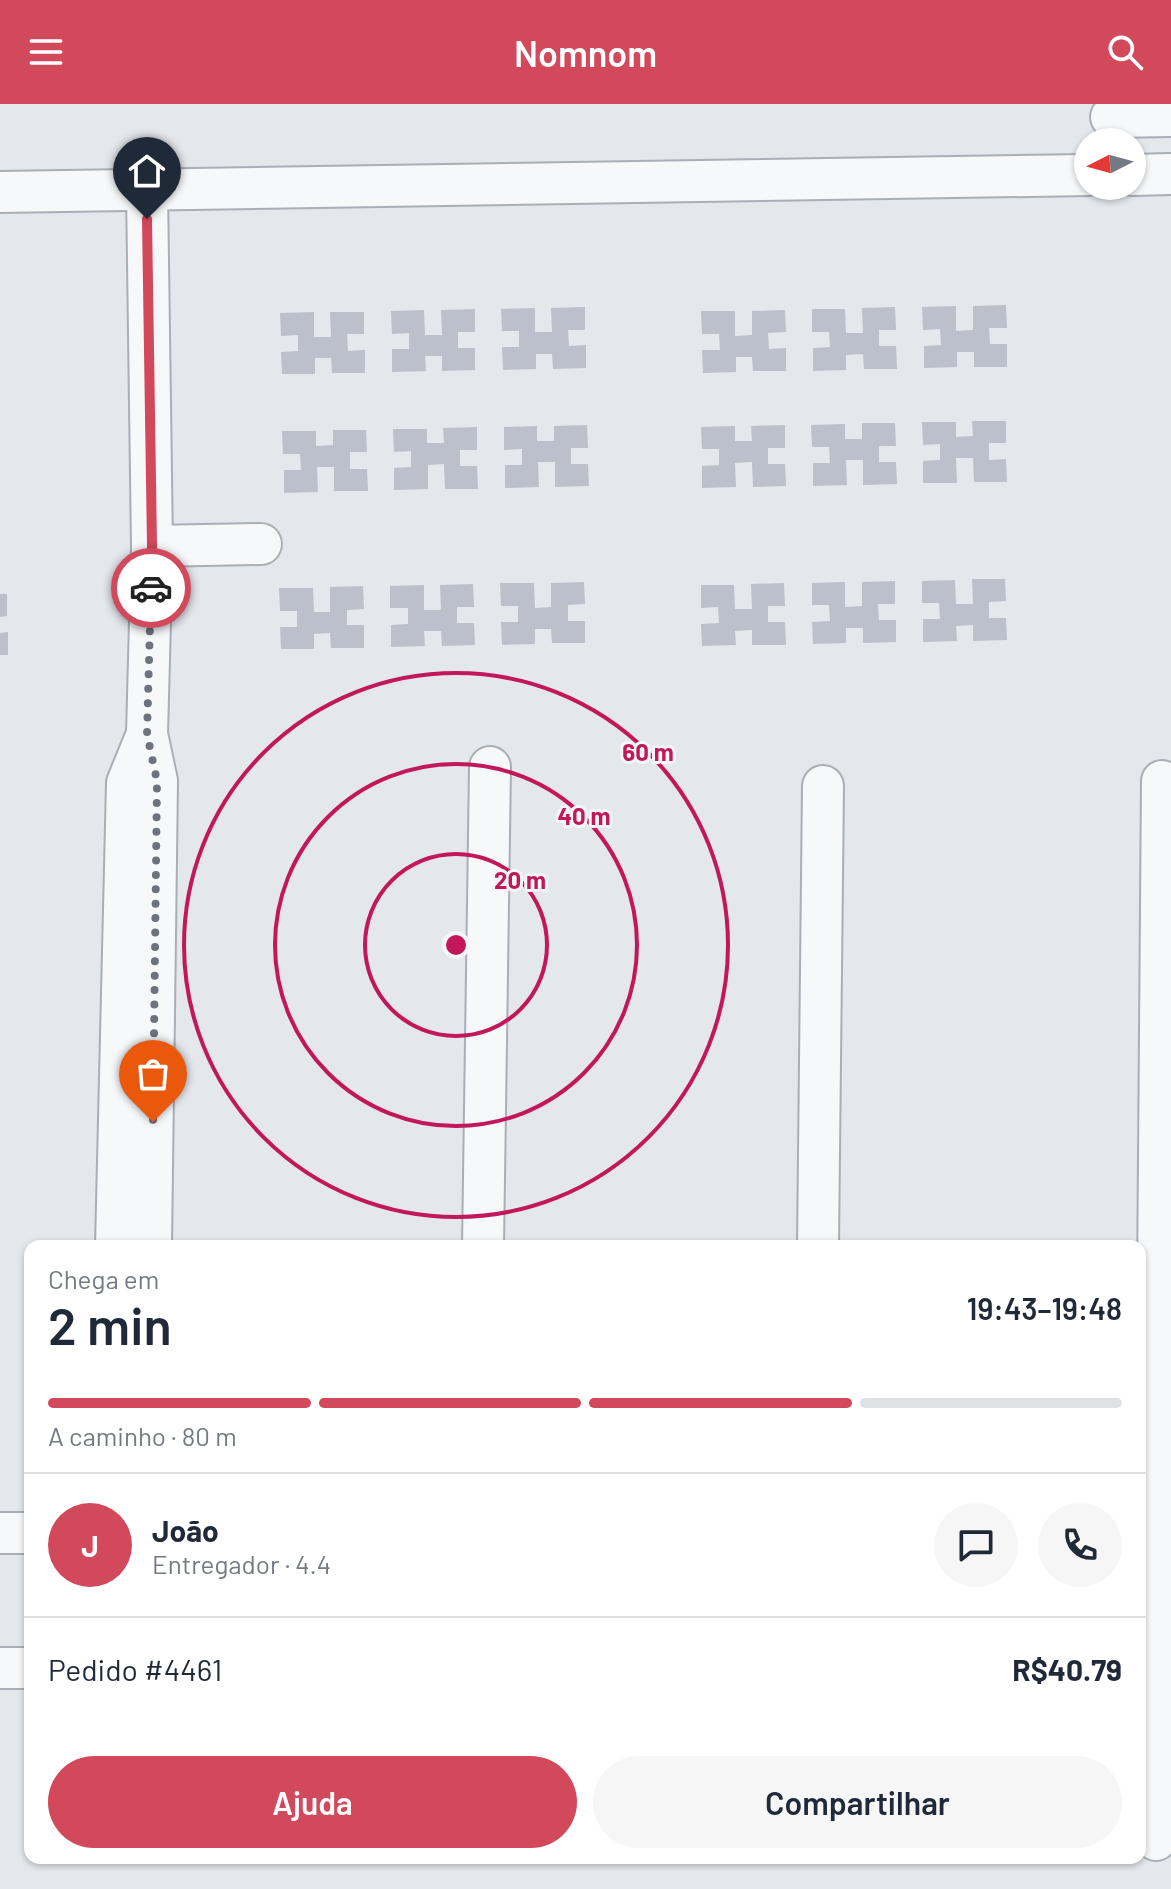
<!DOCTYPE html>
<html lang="pt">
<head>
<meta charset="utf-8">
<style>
  body { margin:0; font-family:Barlow,sans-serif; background:#f6f6f7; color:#1f2937; height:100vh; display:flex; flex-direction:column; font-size:30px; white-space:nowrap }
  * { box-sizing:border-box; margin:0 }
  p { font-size:26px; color:#747a83 }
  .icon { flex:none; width:44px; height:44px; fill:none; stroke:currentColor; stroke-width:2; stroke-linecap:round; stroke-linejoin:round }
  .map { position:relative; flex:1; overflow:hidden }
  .drawer { position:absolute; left:24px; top:1136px; width:1122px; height:624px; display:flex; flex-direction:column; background:#fff; border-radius:16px; box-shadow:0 2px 6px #0004 }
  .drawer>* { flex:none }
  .needle { width:52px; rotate:264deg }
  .buttons { position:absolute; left:1074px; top:24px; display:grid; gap:16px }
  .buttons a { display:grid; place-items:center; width:72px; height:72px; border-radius:50%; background:#fff; box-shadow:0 2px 6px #0004; font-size:40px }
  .pin { position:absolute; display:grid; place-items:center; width:68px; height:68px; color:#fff; margin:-82px -34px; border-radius:50% 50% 50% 0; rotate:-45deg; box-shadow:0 0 8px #0007 }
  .pin .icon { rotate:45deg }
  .courier { position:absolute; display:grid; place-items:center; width:80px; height:80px; margin:-40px; border:6px solid #d1495b; border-radius:50%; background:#fff; color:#222; box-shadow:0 2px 10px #0007 }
  .summary em { font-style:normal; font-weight:600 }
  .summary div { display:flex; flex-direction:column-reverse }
  .summary { display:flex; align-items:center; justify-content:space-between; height:136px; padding:0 24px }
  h1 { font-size:52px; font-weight:600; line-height:60px }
  .bar { display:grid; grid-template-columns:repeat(4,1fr); gap:12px 8px; align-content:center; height:96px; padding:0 24px }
  .bar i { height:10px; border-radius:6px; background:#e0e1e3 }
  .bar .selected { background:#d1495b }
  .bar p { grid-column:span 4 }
  .line { display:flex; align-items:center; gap:20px; padding:0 24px; border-top:2px solid #e0e1e3 }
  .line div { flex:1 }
  .round { display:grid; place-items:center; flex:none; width:84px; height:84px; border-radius:42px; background:#f6f6f7 }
  .action { display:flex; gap:16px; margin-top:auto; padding:16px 24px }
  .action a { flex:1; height:92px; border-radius:48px; background:#d1495b; color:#fff; font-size:32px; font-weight:600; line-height:92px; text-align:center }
  .action a+a { background:#f6f6f7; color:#1f2937 }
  header { display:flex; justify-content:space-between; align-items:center; height:104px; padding:0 24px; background:#d1495b; color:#fff; font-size:36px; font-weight:600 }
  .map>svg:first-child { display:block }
</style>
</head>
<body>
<header><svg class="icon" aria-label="menu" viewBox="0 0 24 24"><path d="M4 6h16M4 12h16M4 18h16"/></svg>Nomnom<svg class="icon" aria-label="search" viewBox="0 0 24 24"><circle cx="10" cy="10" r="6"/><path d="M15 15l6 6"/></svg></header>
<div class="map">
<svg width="1171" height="1785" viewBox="0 0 1171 1785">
  <rect width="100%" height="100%" fill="#e4e7ec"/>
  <g fill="#bbc0ca">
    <path d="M 1006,201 L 1007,224 L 989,224 L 990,240 L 1007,240 L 1007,263 L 974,263 L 974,248 L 957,248 L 957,263 L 924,264 L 924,242 L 941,241 L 940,225 L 923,226 L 922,203 L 956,202 L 956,227 L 973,226 L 973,202 Z"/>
    <path d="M 585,203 L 585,226 L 568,226 L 569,242 L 586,241 L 586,264 L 553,265 L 552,250 L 536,250 L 536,265 L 503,266 L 502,243 L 519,243 L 519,227 L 502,227 L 501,205 L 535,204 L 535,228 L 552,228 L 551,204 Z"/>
    <path d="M 895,203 L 896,226 L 879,226 L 879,242 L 896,242 L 897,265 L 864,265 L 863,250 L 846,251 L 846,266 L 813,267 L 813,244 L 830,243 L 829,228 L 812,228 L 812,205 L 845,205 L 846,229 L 863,229 L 862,204 Z"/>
    <path d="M 475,205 L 475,228 L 458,228 L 458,244 L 475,244 L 475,266 L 442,267 L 442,252 L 425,252 L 426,267 L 392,268 L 392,245 L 409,245 L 409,229 L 392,230 L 391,207 L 424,206 L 425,231 L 442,231 L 441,206 Z"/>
    <path d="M 785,206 L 786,228 L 768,229 L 769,245 L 786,244 L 786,267 L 753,267 L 752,253 L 736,253 L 736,268 L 703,269 L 702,246 L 720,246 L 719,230 L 702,230 L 701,207 L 735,207 L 735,232 L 752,231 L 752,207 Z"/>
    <path d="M 314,208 L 314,233 L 331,233 L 330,208 L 364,208 L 364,230 L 347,230 L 348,247 L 365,246 L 365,269 L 332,269 L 331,254 L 315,254 L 315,270 L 282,270 L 281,248 L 298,247 L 298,231 L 281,232 L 280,209 Z"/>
    <path d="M 972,317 L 1006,317 L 1006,339 L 989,339 L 989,356 L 1006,355 L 1007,378 L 974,378 L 973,354 L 956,354 L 957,379 L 923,379 L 923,357 L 940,356 L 940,340 L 923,341 L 922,318 L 956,318 L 956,333 L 973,332 Z"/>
    <path d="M 862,319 L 895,319 L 896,342 L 879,342 L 879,358 L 896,358 L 897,380 L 863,381 L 863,356 L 846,356 L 847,381 L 813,382 L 813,359 L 830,359 L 829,343 L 812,343 L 811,321 L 845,320 L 845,335 L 862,335 Z"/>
    <path d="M 587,321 L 588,344 L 571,344 L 571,360 L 588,360 L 589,382 L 555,383 L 555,358 L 538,358 L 539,383 L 505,384 L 505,361 L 522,361 L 522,345 L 504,346 L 504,323 L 537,322 L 537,337 L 554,337 L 554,322 Z"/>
    <path d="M 785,321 L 785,344 L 768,344 L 768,360 L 785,360 L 786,382 L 753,383 L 752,358 L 735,359 L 736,383 L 702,384 L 702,362 L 719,361 L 719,345 L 702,345 L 701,323 L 735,322 L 735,337 L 752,337 L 751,322 Z"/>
    <path d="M 477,323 L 477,346 L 460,346 L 460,362 L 477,362 L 478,385 L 445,385 L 444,360 L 428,361 L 428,385 L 394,386 L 394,364 L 411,363 L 411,347 L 394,348 L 393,325 L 427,325 L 427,339 L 444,339 L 443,324 Z"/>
    <path d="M 333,326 L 366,326 L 367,348 L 350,348 L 350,365 L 367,365 L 368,387 L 334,387 L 334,363 L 317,363 L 318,388 L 284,389 L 284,366 L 301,366 L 300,350 L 283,350 L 282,327 L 316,327 L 316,342 L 333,341 Z"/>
    <path d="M 972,475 L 1005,475 L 1006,497 L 989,498 L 989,514 L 1006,514 L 1007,536 L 973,537 L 973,521 L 956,522 L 957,537 L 923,538 L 923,515 L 940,515 L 939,499 L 922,499 L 922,477 L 955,476 L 956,500 L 973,500 Z"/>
    <path d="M 895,477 L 895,500 L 878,500 L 879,516 L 896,516 L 896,538 L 863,539 L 863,524 L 846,524 L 846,539 L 813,540 L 812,518 L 830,517 L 829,501 L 812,501 L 812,479 L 845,478 L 845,503 L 862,502 L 862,478 Z"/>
    <path d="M 584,478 L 585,500 L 568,501 L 568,517 L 585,517 L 585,539 L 552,539 L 551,525 L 535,525 L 535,540 L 502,541 L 501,518 L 518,518 L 518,502 L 501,502 L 500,479 L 534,479 L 535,504 L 551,503 L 551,479 Z"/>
    <path d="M 784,479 L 785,502 L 768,502 L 768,518 L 785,518 L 786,541 L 752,541 L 752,526 L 735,527 L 736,541 L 702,542 L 701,520 L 719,519 L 718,503 L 701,504 L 701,481 L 734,481 L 735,505 L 752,505 L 751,480 Z"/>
    <path d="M 473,480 L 474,503 L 457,503 L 457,519 L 474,519 L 475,541 L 442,542 L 441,527 L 424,527 L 425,542 L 391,543 L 391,521 L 408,520 L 408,504 L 390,504 L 390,482 L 424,481 L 424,506 L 441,506 L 440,481 Z"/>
    <path d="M 363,482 L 364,505 L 347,506 L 347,521 L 364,521 L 364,544 L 331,544 L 330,529 L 314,530 L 314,545 L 281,545 L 280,523 L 297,523 L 297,507 L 280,507 L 279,484 L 313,484 L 314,508 L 330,508 L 330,483 Z"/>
    <path d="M 0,490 L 7,490 L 7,512 L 0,513 Z"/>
    <path d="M 8,528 L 8,551 L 0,551 L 0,529 Z"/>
  </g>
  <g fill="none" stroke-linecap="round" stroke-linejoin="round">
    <g stroke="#a9aeb7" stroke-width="44">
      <g id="minor">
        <path d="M 1111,13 L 1171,12"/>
        <path d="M 1132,71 L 1171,70"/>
        <path d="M 147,86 L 152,442 L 147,630 L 157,677 L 151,1142"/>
        <path d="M 0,88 L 1088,71"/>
        <path d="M 152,442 L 261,440"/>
        <path d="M 116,1142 L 127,679 L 147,630"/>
        <path d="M 483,1142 L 490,663"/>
        <path d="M 818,1142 L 823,682"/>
        <path d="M 0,1429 L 30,1429"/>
        <path d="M 0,1564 L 30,1564"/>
        <path d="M 1156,1736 L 1156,1431 L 1162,677"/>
      </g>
    </g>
    <use href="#minor" stroke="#f7f8fa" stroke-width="40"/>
  </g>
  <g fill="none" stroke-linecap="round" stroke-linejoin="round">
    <path stroke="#6c737f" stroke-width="8" stroke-dasharray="0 14.4" d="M 151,484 L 147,630 L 157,677 L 153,1018"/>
    <path stroke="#d1495b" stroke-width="10" d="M 147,115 L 152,442 L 151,484"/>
  </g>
  <g fill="none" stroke="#c2185b" stroke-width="4">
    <circle cx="456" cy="841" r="91"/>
    <circle cx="456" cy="841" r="181"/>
    <circle cx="456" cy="841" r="272"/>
  </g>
  <circle cx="456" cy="841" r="12" fill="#c2185b" stroke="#f4f6f9" stroke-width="4"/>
  <g font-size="24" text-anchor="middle" font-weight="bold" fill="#c2185b" stroke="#f4f6f9" stroke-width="6" stroke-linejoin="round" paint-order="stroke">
    <text x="648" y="657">60 m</text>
    <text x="584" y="721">40 m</text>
    <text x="520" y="785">20 m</text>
  </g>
</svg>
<div class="buttons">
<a><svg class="needle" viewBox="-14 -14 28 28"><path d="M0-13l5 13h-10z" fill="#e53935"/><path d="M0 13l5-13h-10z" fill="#747a83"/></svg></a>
</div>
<div class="pin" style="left:153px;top:1018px;background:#ea580c"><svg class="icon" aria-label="bag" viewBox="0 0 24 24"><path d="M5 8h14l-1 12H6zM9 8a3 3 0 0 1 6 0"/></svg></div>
<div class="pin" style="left:147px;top:115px;background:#1f2937"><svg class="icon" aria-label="home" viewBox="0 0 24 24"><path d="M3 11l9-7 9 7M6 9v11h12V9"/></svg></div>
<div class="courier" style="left:151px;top:484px"><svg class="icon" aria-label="car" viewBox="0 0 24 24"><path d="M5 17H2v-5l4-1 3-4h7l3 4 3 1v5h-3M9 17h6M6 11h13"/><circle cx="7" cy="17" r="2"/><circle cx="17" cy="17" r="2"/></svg></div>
<section class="drawer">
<div class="summary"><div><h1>2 min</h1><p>Chega em</p></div><em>19:43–19:48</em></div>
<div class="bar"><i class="selected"></i><i class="selected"></i><i class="selected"></i><i></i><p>A caminho · 80 m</p></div>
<div class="line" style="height:144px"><b class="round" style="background:#d1495b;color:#fff">J</b><div><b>João</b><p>Entregador · 4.4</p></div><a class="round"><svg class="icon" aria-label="chat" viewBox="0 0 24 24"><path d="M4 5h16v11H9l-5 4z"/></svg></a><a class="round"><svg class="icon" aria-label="phone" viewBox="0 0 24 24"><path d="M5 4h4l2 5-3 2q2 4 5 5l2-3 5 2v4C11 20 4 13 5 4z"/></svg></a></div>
<div class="line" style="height:104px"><div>Pedido #4461</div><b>R$40.79</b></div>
<div class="action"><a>Ajuda</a><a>Compartilhar</a></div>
</section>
</div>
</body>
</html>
